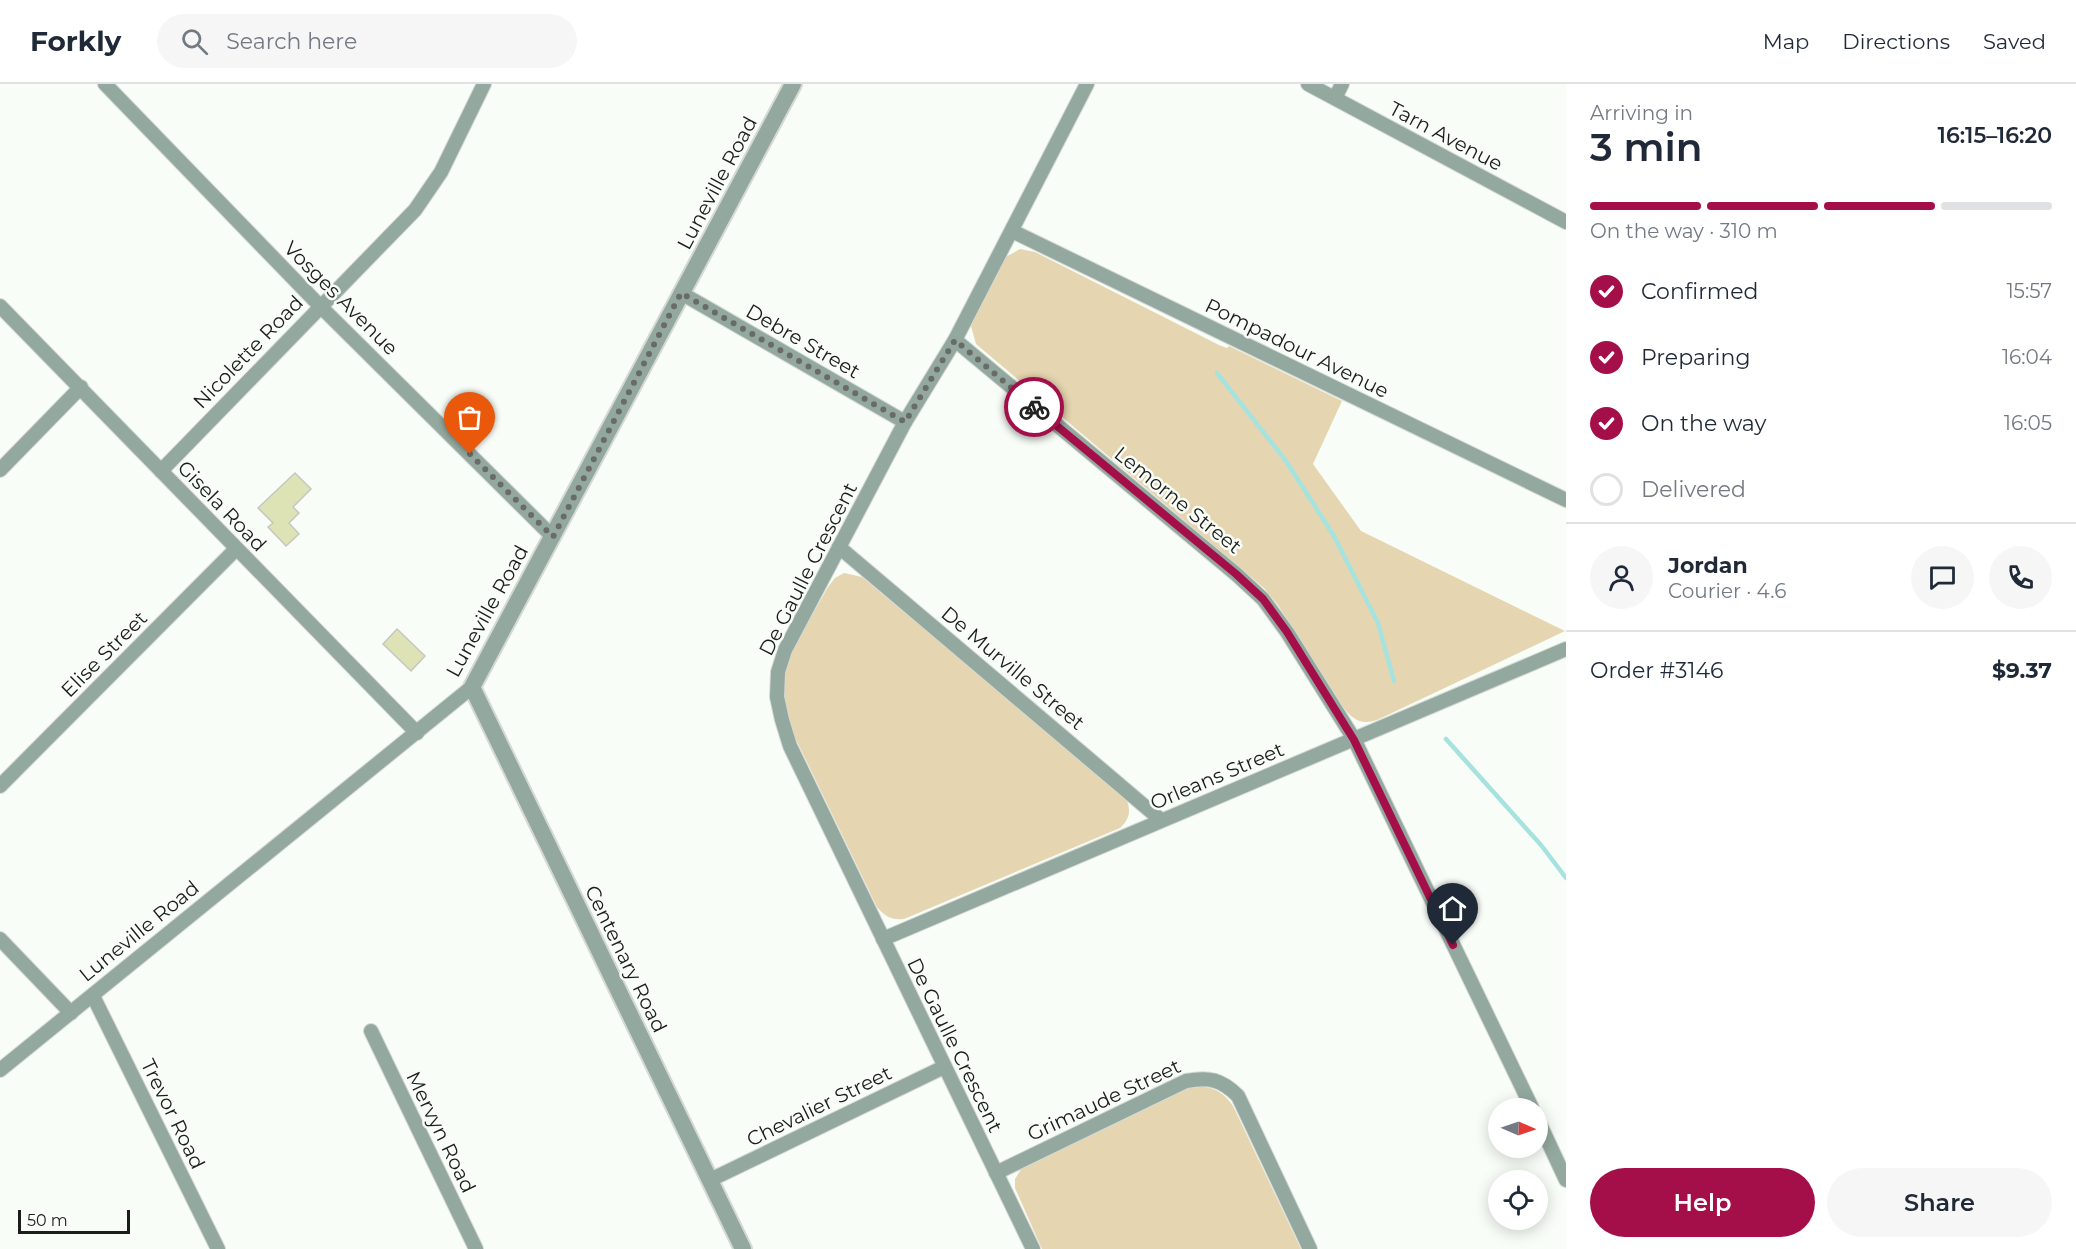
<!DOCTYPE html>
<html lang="en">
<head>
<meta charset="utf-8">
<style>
  body { margin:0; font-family:Montserrat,sans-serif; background:#f6f6f7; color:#1f2937; height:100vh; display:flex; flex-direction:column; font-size:22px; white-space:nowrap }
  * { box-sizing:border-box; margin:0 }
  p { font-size:20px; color:#747a83 }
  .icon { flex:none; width:33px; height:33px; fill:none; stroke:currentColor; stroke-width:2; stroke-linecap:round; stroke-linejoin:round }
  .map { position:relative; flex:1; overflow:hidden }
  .details { display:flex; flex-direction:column; background:#fff; width:510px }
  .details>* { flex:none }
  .needle { width:39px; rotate:92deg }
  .fabs { position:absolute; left:1488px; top:1014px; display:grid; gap:12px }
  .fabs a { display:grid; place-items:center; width:60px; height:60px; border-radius:50%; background:#fff; box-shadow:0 3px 15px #0003; font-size:30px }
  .scale { position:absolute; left:18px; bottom:15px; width:112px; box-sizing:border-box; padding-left:6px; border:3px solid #1b1d1b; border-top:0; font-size:16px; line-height:21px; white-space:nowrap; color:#1b1d1b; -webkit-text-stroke:4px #f8fdf7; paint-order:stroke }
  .pin { position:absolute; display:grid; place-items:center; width:51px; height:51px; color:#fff; margin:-62px -26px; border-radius:50% 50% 50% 0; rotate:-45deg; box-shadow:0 0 6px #0007 }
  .pin .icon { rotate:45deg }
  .courier { position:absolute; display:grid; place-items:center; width:60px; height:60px; margin:-30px; border:4px solid #a50f49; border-radius:50%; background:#fff; color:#222; box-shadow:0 2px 8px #0007 }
  .overview em { font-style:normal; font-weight:600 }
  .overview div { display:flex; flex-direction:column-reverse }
  .overview { display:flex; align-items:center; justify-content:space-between; height:102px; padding:0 24px }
  h1 { font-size:39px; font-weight:600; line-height:45px }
  .bar { display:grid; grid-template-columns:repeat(4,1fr); gap:9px 6px; align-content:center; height:72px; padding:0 24px }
  .bar i { height:8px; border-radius:4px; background:#e0e1e3 }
  .bar .active { background:#a50f49 }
  .bar p { grid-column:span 4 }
  .line { display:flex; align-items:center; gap:15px; padding:0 24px; border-top:2px solid #e0e1e3 }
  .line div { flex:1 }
  .round { display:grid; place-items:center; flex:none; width:63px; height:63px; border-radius:32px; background:#f6f6f7 }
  ol { padding:0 24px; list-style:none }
  li { display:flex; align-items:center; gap:18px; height:66px }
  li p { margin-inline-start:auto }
  li .icon { padding:6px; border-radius:50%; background:#a50f49; color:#fff; stroke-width:4 }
  li:last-child { color:#747a83 }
  li i { width:33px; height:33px; border:3px solid #e0e1e3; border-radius:50% }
  .cta { display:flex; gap:12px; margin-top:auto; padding:12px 24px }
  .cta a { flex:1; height:69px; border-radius:36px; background:#a50f49; color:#fff; font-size:24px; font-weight:600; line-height:69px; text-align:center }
  .cta a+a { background:#f6f6f7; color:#1f2937 }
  header { display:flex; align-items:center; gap:36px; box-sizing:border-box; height:84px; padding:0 30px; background:#fff; border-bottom:2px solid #e0e1e3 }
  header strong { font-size:28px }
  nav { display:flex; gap:33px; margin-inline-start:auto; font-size:21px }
  .search { width:420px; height:54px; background:#f6f6f7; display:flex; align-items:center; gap:15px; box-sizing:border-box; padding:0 21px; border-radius:33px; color:#747a83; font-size:22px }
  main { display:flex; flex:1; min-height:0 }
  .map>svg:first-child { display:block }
</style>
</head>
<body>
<header>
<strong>Forkly</strong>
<div class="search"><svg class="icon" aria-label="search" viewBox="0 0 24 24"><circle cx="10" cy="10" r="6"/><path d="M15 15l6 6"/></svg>Search here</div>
<nav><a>Map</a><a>Directions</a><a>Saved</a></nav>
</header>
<main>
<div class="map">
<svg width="1566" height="1165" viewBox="0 0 1566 1165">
  <rect width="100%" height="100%" fill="#f8fdf7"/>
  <g fill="#e5d5b0">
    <path d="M 1020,165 L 1035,168 L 1219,261 L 1227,264 L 1229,262 L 1342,317 L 1313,380 L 1361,447 L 1565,547 L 1377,636 C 1361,641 1353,636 1343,623 L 1278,521 L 1264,504 L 976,260 L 971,242 L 972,235 L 1004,174 Z"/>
    <path d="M 844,489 L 862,493 L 1123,711 C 1132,722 1131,734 1120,744 L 904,835 C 892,836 885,833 877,823 L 790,643 C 785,626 781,610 784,592 C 788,569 816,525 828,503 L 835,494 Z"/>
    <path d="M 1192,1002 C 1211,1002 1222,1006 1233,1022 L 1301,1165 L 1042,1165 L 1015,1104 L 1015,1095 L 1023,1082 Z"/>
  </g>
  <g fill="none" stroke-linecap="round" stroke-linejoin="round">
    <g stroke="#a6e3df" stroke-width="4.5">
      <path d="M 1217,289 L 1286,377 L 1334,452 L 1378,539 L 1394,597"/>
      <path d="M 1446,655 L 1541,761 L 1566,794"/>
    </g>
  </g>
  <g fill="#dee3b5" stroke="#c6c7c0" stroke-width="1.5">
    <path d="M 295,389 L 311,405 L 293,423 L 299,429 L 289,439 L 299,450 L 286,462 L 268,443 L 273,439 L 258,424 Z"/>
    <path d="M 397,545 L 425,572 L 411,587 L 383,560 Z"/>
  </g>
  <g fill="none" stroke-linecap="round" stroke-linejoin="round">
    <g stroke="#d5d9d4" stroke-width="16">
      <g id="minor">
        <path d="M 105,0 L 320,222 L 553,453"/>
        <path d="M 1308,0 L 1566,138"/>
        <path d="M 1335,14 L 1342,0"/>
        <path d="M 1012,147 L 1566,416"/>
        <path d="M 681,209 L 905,338"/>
        <path d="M 0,222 L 417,649"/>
        <path d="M 955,256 L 1236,490 L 1263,515 L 1287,548 L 1354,655 L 1532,1024"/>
        <path d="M 0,386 L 81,303"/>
        <path d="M 161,387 L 415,126 L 441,88 L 484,0"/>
        <path d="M 839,463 L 1161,736"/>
        <path d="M 0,702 L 236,465"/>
        <path d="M 0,855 L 71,929"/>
        <path d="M 883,855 L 1566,565"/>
        <path d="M 93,912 L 218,1165"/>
        <path d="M 371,947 L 476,1165"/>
        <path d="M 0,986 L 472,603"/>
        <path d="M 1538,1036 L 1566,1096"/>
        <path d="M 996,1089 L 1186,997 C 1209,993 1221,995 1238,1012 L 1310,1165"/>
        <path d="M 710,1096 L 944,983"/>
        <path d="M 1033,1165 L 790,662 L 782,636 L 777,613 L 778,588 L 785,566 L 905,338 L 955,256 L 1087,0"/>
      </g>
    </g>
    <g stroke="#d5d9d4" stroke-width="20">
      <path id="tertiary" d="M 743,1165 L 472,603 L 793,0"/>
    </g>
    <use href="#minor" stroke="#93a89e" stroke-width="14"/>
    <use href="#tertiary" stroke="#93a89e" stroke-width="16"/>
  </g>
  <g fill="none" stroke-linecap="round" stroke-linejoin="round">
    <path stroke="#686b68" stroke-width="6" stroke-dasharray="0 10.8" d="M 470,370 L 553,453 L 681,209 L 905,338 L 955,256 L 1034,323"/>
    <path stroke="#a50f49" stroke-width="8" d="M 1034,323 L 1236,490 L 1263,515 L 1287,548 L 1354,656 L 1453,861"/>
  </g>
  <g text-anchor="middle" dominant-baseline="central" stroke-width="5" stroke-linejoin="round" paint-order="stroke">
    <g font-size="20" fill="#1b1d1b" stroke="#f8fdf7">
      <text transform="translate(1446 52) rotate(28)">Tarn Avenue</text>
      <text transform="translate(717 99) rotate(-62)">Luneville Road</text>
      <text transform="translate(341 214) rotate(45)">Vosges Avenue</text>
      <text transform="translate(803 257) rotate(30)">Debre Street</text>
      <text transform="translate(1297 264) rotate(26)">Pompadour Avenue</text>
      <text transform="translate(248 268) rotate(-46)">Nicolette Road</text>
      <text transform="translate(1178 416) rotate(39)">Lemorne Street</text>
      <text transform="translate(222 422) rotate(46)">Gisela Road</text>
      <text transform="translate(808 485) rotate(-63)">De Gaulle Crescent</text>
      <text transform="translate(487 527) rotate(-61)">Luneville Road</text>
      <text transform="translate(104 570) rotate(-45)">Elise Street</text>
      <text transform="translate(1013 584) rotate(40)">De Murville Street</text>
      <text transform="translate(1217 692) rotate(-23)">Orleans Street</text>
      <text transform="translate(139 847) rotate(-39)">Luneville Road</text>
      <text transform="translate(626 875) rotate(64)">Centenary Road</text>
      <text transform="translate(955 961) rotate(64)">De Gaulle Crescent</text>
      <text transform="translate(1104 1016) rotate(-25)">Grimaude Street</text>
      <text transform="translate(819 1022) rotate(-26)">Chevalier Street</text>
      <text transform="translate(173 1030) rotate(64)">Trevor Road</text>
      <text transform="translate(441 1048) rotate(64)">Mervyn Road</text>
    </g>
  </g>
</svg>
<div class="fabs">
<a><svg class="needle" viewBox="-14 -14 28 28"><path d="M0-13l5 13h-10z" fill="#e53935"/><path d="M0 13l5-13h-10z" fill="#747a83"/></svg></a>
<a><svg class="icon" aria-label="locate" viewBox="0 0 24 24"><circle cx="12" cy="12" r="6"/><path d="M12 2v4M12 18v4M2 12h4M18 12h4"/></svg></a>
</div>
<div class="scale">50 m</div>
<div class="pin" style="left:470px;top:370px;background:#ea580c"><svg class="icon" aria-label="bag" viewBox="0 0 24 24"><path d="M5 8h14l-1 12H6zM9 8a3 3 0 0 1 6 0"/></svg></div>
<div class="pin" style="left:1453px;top:861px;background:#1f2937"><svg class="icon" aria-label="home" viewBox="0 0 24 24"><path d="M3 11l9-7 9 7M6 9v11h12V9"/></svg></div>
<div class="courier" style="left:1034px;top:323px"><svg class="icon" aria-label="bike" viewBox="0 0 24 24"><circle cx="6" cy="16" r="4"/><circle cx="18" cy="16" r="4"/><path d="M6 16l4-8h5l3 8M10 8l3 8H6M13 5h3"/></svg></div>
</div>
<section class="details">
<div class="overview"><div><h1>3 min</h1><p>Arriving in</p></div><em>16:15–16:20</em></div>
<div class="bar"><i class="active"></i><i class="active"></i><i class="active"></i><i></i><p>On the way · 310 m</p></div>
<ol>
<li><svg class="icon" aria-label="check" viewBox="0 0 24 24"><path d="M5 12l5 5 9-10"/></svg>Confirmed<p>15:57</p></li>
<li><svg class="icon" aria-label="check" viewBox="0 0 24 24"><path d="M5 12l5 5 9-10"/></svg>Preparing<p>16:04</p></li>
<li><svg class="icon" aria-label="check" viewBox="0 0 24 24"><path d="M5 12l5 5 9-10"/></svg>On the way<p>16:05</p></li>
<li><i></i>Delivered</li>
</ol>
<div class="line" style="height:108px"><a class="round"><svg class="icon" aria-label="person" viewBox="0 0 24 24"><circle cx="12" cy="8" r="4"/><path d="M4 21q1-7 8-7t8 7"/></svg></a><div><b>Jordan</b><p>Courier · 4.6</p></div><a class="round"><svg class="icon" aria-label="chat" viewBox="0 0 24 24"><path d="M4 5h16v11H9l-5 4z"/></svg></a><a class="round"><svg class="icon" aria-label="phone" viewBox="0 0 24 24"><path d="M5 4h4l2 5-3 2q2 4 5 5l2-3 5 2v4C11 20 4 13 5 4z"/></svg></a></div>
<div class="line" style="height:78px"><div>Order #3146</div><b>$9.37</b></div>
<div class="cta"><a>Help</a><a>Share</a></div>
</section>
</main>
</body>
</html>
